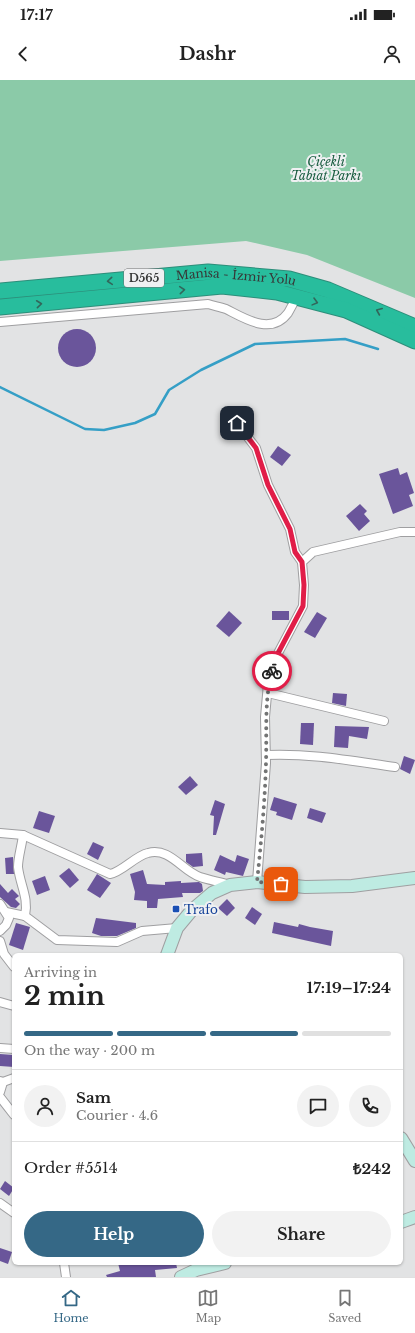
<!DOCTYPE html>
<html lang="en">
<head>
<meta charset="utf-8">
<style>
  body { margin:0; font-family:"Libre Baskerville",serif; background:#f2f2f2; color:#222; height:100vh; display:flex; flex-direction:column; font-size:15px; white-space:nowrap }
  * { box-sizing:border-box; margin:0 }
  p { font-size:13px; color:#767676 }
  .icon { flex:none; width:22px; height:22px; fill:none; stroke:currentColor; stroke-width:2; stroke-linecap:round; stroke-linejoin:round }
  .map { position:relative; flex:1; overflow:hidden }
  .panel { position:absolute; left:12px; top:873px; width:391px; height:312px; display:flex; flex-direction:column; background:#fff; border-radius:6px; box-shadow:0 1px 3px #0004 }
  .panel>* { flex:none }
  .pin { position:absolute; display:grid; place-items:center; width:34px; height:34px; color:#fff; margin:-17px; border-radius:8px; box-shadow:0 2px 6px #0006 }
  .courier { position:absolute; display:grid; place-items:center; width:40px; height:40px; margin:-20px; border:3px solid #e11d48; border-radius:50%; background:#fff; color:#222; box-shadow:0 1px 5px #0007 }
  .overview em { font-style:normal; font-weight:800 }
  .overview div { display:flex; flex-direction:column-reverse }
  .overview { display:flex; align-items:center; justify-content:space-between; height:68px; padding:0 12px }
  h1 { font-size:26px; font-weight:800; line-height:30px }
  .bar { display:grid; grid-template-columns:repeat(4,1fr); gap:6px 4px; align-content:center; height:48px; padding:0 12px }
  .bar i { height:5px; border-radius:3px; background:#e0e0e0 }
  .bar .current { background:#356886 }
  .bar p { grid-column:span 4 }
  .line { display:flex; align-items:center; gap:10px; padding:0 12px; border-top:1px solid #e0e0e0 }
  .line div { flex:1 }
  .round { display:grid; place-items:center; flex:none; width:42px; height:42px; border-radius:21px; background:#f2f2f2 }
  .action { display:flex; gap:8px; margin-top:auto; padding:8px 12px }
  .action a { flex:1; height:46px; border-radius:24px; background:#356886; color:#fff; font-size:16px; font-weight:800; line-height:46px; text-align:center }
  .action a+a { background:#f2f2f2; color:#222 }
  .status { display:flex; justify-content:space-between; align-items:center; height:28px; padding:0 20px; background:#fff; direction:ltr }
  .status svg { height:11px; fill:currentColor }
  header { display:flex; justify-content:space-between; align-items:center; height:52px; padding:0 12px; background:#fff; font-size:18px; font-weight:800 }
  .tabs { display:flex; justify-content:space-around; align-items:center; height:56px; border-top:1px solid #e0e0e0; background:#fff; font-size:11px; color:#767676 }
  .tabs a { display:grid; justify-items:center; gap:2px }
  .tabs .current { color:#356886 }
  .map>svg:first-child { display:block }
</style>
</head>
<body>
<div class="status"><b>17:17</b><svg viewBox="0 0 49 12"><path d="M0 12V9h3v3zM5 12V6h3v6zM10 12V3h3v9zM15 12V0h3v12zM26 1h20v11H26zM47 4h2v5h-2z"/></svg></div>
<header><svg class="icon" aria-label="back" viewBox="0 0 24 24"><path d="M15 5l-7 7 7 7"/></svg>Dashr<svg class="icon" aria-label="person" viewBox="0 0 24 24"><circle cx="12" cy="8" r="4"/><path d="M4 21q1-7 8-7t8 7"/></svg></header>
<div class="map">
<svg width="415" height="1197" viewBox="0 0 415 1197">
  <rect width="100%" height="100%" fill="#e2e3e4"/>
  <path fill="#8bcaa8" d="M 0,0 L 415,0 L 415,218 L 307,175 L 246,161 L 0,181 Z"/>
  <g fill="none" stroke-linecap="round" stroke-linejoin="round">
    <path stroke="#359fc6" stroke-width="2.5" d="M 0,307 L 85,349 L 104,350 L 135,343 L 155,334 L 169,310 L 201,290 L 255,264 L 345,259 L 378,269"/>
  </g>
  <g fill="#6a559b">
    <circle cx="77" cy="268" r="19"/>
    <path d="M 278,366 L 291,375 L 282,386 L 270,377 Z"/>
    <path d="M 398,388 L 400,395 L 407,392 L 414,413 L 409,415 L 413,426 L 393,434 L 379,394 Z"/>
    <path d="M 360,424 L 367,431 L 364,434 L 370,441 L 359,451 L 346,436 Z"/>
    <path d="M 229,531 L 242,543 L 229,557 L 216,546 Z"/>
    <rect x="272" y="531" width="17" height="9"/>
    <path d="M 317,532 L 327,538 L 315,558 L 304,552 Z"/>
    <path d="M 333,613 L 347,614 L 346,626 L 332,623 Z"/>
    <path d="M 301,643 L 314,643 L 313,665 L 300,664 Z"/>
    <path d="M 335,646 L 369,647 L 367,659 L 349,656 L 348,668 L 334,667 Z"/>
    <path d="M 404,676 L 415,680 L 410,694 L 400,689 Z"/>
    <path d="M 190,696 L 198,705 L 186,715 L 178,707 Z"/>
    <path d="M 274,717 L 297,724 L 292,740 L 276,735 L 277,732 L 270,730 Z"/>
    <path d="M 215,720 L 225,724 L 216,755 L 213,755 L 214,736 L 210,735 Z"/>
    <path d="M 310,728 L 326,733 L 322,743 L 307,738 Z"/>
    <path d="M 39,731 L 55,736 L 49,753 L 33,748 Z"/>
    <path d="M 93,762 L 104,767 L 98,780 L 87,774 Z"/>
    <path d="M 202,773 L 203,786 L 193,787 L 186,782 L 186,774 Z"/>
    <path d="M 220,775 L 235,782 L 237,775 L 249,779 L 243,796 L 226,792 L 225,795 L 214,790 Z"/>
    <path d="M 13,777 L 14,794 L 6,794 L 5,778 Z"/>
    <path d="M 69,788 L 79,800 L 70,808 L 59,796 Z"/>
    <path d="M 143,790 L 147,804 L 165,805 L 165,802 L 181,801 L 181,803 L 199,802 L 202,804 L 203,811 L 200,813 L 182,813 L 183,817 L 158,819 L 157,828 L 147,828 L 147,821 L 134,820 L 135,812 L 130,794 Z"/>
    <path d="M 97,794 L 111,803 L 100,818 L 87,810 Z"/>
    <path d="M 45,796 L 50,810 L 37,815 L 32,801 Z"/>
    <path d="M 0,804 L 8,813 L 12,809 L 19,816 L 15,819 L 20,824 L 16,828 L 11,827 L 0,817 Z"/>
    <path d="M 227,819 L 235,828 L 227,836 L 218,828 Z"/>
    <path d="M 252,827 L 262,834 L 255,845 L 245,838 Z"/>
    <path d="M 96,838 L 136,843 L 136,848 L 117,856 L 101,856 L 92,853 Z"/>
    <path d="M 274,842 L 298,847 L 299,844 L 310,847 L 333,851 L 331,866 L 272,853 Z"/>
    <path d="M 16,843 L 30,847 L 23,870 L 9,865 Z"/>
    <path d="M 0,974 L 14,975 L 14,987 L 0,986 Z"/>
    <path d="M 5,1101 L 14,1108 L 9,1116 L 0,1109 Z"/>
    <path d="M 0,1168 L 12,1172 L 8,1184 L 0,1181 Z"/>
    <path d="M 118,1183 L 176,1183 L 177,1188 L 155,1190 L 156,1197 L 107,1197 L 106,1195 L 120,1191 Z"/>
  </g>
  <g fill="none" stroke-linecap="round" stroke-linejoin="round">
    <g stroke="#9f9fa1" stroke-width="10">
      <g id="street">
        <path d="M 0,242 L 208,224 C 214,226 221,227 226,229 C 244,238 271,256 288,233 C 291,228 294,222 296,217"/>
        <path d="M 237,343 L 256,368 L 268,405 L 290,449 L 295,472 L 302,482"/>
        <path d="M 268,613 L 384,641"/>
        <path d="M 266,675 C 310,673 352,681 395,687"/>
        <path d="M 0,753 L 23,755 L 110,794 C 122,792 135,776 148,773 C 170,767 182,791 200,797 C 209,800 220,802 230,805"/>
        <path d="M 23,755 C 22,765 18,777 18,787 C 20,805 29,818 25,836 L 57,860 L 117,862 L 142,851 L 177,848"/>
        <path d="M 257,802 L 266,683 L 265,637 L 268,604 L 276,577 L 303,526 L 304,505 L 302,482 L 313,472 L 400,452 L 415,452"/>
        <path d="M 0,824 L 9,838 L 6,845 L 0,851"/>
        <path d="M 6,832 L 25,836"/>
        <path d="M 0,861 L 4,874 L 14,887"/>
        <path d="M 0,922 L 14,926"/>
        <path d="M 0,968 L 14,969"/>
        <path d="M 0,1001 L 3,1002 L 0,1012"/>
        <path d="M 3,1002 L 14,998"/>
        <path d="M 0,1017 L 14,1035"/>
        <path d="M 0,1123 L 14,1133"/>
        <path d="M 64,1183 L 66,1197"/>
      </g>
    </g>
    <g stroke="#9f9fa1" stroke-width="14">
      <g id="secondary">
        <path d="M 167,875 L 177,848 L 192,830 L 212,813 L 230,805 L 257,802 L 305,807 L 352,806 L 415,798"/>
        <path d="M 401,1058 L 415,1081"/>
        <path d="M 401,1142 L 415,1137"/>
        <path d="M 181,1197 L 196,1190 L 225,1183"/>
      </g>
    </g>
    <g stroke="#2d8e7a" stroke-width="17">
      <g id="highway">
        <path id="s1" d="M 0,211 L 208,192 L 289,199 L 328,210 L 415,247"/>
        <path d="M 0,227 L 222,206 L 277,212 L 346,230 L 415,261"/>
      </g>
    </g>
    <use href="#street" stroke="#fff" stroke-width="8"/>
    <use href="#secondary" stroke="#beebe2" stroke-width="12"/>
    <use href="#highway" stroke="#28bd9d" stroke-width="15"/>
  </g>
  <defs><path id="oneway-chevron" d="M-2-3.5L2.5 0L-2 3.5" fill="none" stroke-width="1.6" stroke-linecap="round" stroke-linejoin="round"/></defs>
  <g stroke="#32675b">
    <use href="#oneway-chevron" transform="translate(110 201) rotate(175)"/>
    <use href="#oneway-chevron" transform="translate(182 210) rotate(-5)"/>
    <use href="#oneway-chevron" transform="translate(315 222) rotate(15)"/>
    <use href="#oneway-chevron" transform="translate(39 224) rotate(-6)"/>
    <use href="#oneway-chevron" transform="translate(379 231) rotate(-157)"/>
  </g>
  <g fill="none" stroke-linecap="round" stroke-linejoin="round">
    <path stroke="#737474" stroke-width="4" stroke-dasharray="0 7.2" d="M 272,591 C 264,621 267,652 266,682 C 265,722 261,763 257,802 L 281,804"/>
    <path stroke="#e11d48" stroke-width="5" d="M 237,343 L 256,368 L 268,405 L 290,449 L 295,472 L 302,482 L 304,505 L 303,526 L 276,577 L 272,591"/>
  </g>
  <rect fill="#1a4fb4" stroke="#eff0f2" stroke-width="1.5" x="172" y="825" width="8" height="8" rx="2"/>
  <g text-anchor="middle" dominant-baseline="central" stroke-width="4" stroke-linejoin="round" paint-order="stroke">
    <rect fill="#eff0f2" stroke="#6e6f70" stroke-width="1" x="124" y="189" width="40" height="18" rx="3"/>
    <g font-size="11" font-weight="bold" fill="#373838">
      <text x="144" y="198">D565</text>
    </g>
    <g font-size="12" font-style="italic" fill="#195d40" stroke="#eff0f2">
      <text x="326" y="81">Çiçekli<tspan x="326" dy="14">Tabiat Parkı</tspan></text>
    </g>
    <g font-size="12" fill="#373838" stroke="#eff0f2">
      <text stroke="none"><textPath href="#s1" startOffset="237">Manisa - İzmir Yolu</textPath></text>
    </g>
    <g font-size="12" fill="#164399" stroke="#eff0f2" text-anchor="start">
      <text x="184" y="829">Trafo</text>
    </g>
  </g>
</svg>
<div class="pin" style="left:281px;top:804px;background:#ea580c"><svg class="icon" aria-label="bag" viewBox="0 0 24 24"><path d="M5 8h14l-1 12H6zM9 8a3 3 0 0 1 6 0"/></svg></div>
<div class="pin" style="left:237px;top:343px;background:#1f2937"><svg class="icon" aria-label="home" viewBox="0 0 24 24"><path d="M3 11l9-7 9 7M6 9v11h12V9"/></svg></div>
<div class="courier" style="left:272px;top:591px"><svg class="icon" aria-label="bike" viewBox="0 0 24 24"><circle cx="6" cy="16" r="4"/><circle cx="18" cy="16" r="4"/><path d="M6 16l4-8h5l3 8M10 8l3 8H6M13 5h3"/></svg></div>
<section class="panel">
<div class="overview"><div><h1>2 min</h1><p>Arriving in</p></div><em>17:19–17:24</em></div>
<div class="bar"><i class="current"></i><i class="current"></i><i class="current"></i><i></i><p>On the way · 200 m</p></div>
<div class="line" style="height:72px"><a class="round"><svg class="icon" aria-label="person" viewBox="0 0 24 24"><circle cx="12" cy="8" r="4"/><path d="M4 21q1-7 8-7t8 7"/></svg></a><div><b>Sam</b><p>Courier · 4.6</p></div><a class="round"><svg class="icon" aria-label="chat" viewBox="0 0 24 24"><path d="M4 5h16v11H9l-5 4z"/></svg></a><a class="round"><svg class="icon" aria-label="phone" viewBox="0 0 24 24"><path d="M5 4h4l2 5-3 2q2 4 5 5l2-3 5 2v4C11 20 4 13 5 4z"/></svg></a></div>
<div class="line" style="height:52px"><div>Order #5514</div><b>₺242</b></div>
<div class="action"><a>Help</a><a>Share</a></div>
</section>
</div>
<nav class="tabs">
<a class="current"><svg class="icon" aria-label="home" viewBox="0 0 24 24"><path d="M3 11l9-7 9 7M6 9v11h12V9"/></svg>Home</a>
<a><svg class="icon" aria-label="map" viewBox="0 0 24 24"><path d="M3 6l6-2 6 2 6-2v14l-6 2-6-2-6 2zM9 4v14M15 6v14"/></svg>Map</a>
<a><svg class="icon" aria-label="saved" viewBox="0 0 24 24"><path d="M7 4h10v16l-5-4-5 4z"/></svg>Saved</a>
</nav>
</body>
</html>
